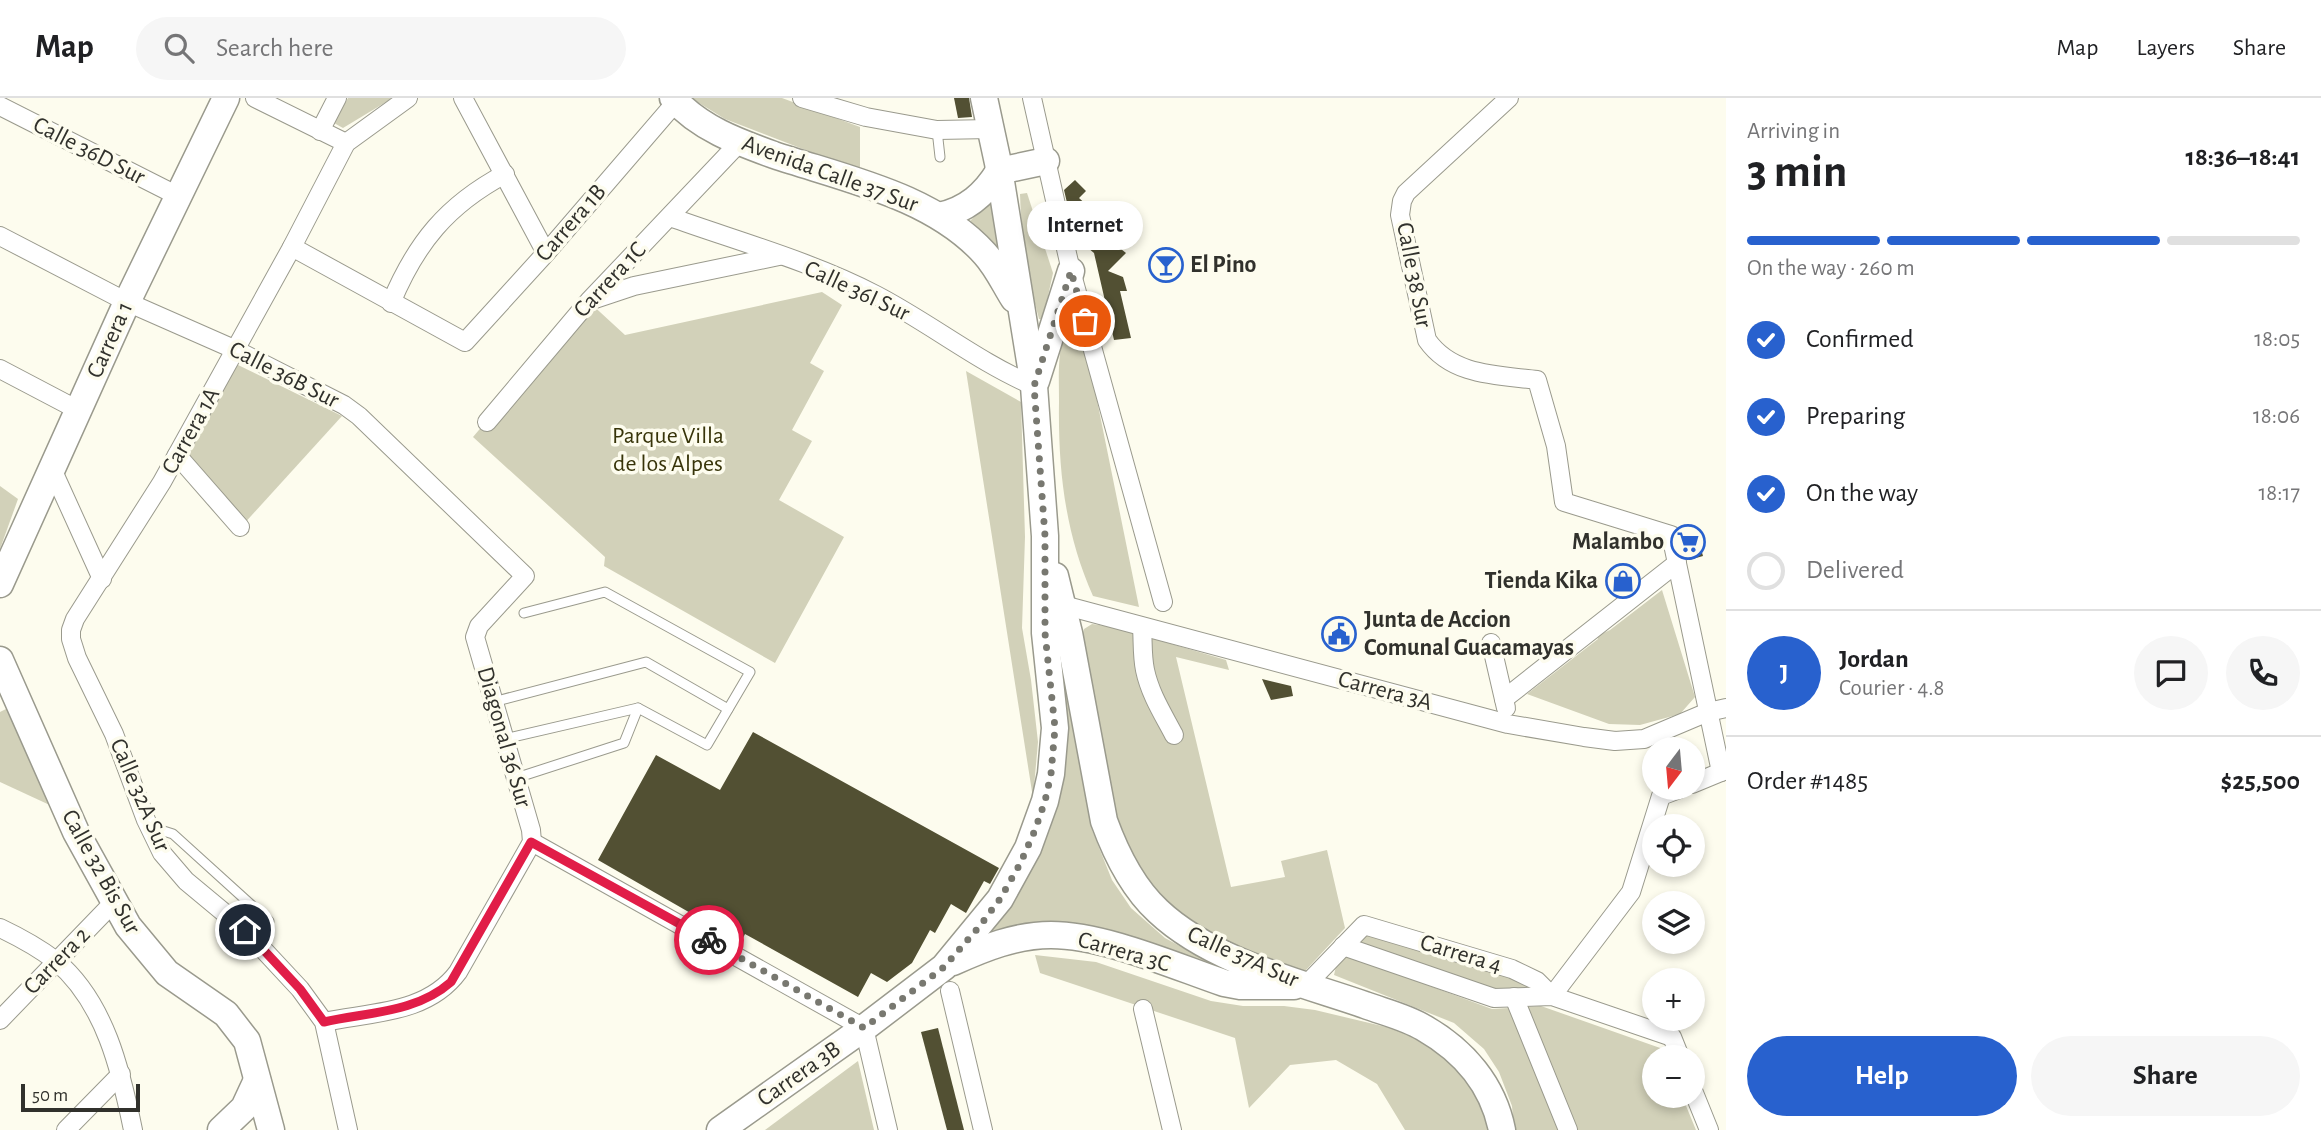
<!DOCTYPE html>
<html lang="en">
<head>
<meta charset="utf-8">
<style>
  body { margin:0; font-family:"Alegreya Sans",sans-serif; background:#f6f6f6; color:#202124; height:100vh; display:flex; flex-direction:column; font-size:26px; white-space:nowrap }
  * { box-sizing:border-box; margin:0 }
  p { font-size:23px; color:#757577 }
  .icon { flex:none; width:38px; height:38px; fill:none; stroke:currentColor; stroke-width:2; stroke-linecap:round; stroke-linejoin:round }
  .map { position:relative; flex:1; overflow:hidden }
  .panel { display:flex; flex-direction:column; background:#fff; width:595px }
  .panel>* { flex:none }
  .needle { width:46px; rotate:196deg }
  .tools { position:absolute; left:1642px; top:639px; display:grid; gap:14px }
  .tools a { display:grid; place-items:center; width:63px; height:63px; border-radius:50%; background:#fff; box-shadow:0 4px 10px #0003; font-size:35px }
  .scale { position:absolute; left:21px; bottom:18px; width:119px; box-sizing:border-box; padding-left:7px; border:4px solid #31312c; border-top:0; font-size:19px; line-height:24px; white-space:nowrap; color:#31312c; -webkit-text-stroke:5px #fdfcee; paint-order:stroke }
  .pin { position:absolute; display:grid; place-items:center; width:60px; height:60px; color:#fff; margin:-30px; border:4px solid #fff; border-radius:50%; box-shadow:0 2px 7px #0007 }
  .courier { position:absolute; display:grid; place-items:center; width:70px; height:70px; margin:-35px; border:5px solid #e11d48; border-radius:50%; background:#fff; color:#222; box-shadow:0 2px 9px #0007 }
  .bubble { position:absolute; height:49px; border-radius:24px; background:#fff; box-shadow:0 4px 10px #0003; font-size:23px; font-weight:700; line-height:49px; text-align:center }
  .headline em { font-style:normal; font-weight:700 }
  .headline div { display:flex; flex-direction:column-reverse }
  .headline { display:flex; align-items:center; justify-content:space-between; height:119px; padding:0 21px }
  h1 { font-size:46px; font-weight:700; line-height:52px }
  .bar { display:grid; grid-template-columns:repeat(4,1fr); gap:10px 7px; align-content:center; height:84px; padding:0 21px }
  .bar i { height:9px; border-radius:5px; background:#e0e0e0 }
  .bar .on { background:#2861ce }
  .bar p { grid-column:span 4 }
  .line { display:flex; align-items:center; gap:18px; padding:0 21px; border-top:2px solid #e0e0e0 }
  .line div { flex:1 }
  .round { display:grid; place-items:center; flex:none; width:74px; height:74px; border-radius:37px; background:#f6f6f6 }
  ol { padding:0 21px; list-style:none }
  li { display:flex; align-items:center; gap:21px; height:77px }
  li p { margin-inline-start:auto }
  li .icon { padding:7px; border-radius:50%; background:#2861ce; color:#fff; stroke-width:4 }
  li:last-child { color:#757577 }
  li i { width:38px; height:38px; border:4px solid #e0e0e0; border-radius:50% }
  .cta { display:flex; gap:14px; margin-top:auto; padding:14px 21px }
  .cta a { flex:1; height:80px; border-radius:42px; background:#2861ce; color:#fff; font-size:28px; font-weight:700; line-height:80px; text-align:center }
  .cta a+a { background:#f6f6f6; color:#202124 }
  header { display:flex; align-items:center; gap:42px; box-sizing:border-box; height:98px; padding:0 35px; background:#fff; border-bottom:2px solid #e0e0e0 }
  header strong { font-size:33px }
  nav { display:flex; gap:38px; margin-inline-start:auto; font-size:24px }
  .search { width:490px; height:63px; background:#f6f6f6; display:flex; align-items:center; gap:18px; box-sizing:border-box; padding:0 24px; border-radius:38px; color:#757577; font-size:26px }
  main { display:flex; flex:1; min-height:0 }
  .map>svg:first-child { display:block }
</style>
</head>
<body>
<header>
<strong>Map</strong>
<div class="search"><svg class="icon" aria-label="search" viewBox="0 0 24 24"><circle cx="10" cy="10" r="6"/><path d="M15 15l6 6"/></svg>Search here</div>
<nav><a>Map</a><a>Layers</a><a>Share</a></nav>
</header>
<main>
<div class="map">
<svg width="1726" height="1032" viewBox="0 0 1726 1032">
  <rect width="100%" height="100%" fill="#fdfcee"/>
  <g fill="#d2d1b9">
    <path d="M 348,0 L 390,0 L 391,1 L 343,30 L 334,25 Z"/>
    <path d="M 691,0 L 782,0 L 860,29 L 860,73 L 725,21 Z"/>
    <path d="M 1027,95 L 1053,175 L 1043,221 L 1039,221 C 1028,181 1021,138 1020,96 Z"/>
    <path d="M 992,101 L 1007,157 L 970,123 Z"/>
    <path d="M 822,194 L 842,207 L 810,265 L 824,273 L 792,332 L 812,343 L 779,402 L 844,439 L 775,565 L 604,468 L 605,459 L 473,339 L 588,203 L 625,237 Z"/>
    <path d="M 1066,230 L 1074,232 L 1090,268 L 1139,509 L 1093,498 C 1065,435 1058,372 1059,304 C 1059,277 1057,255 1066,230 Z"/>
    <path d="M 234,265 L 342,318 L 242,428 L 185,357 Z"/>
    <path d="M 966,273 L 1021,304 L 1025,439 L 1022,530 L 1031,582 L 1038,644 L 1033,700 Z"/>
    <path d="M 0,388 L 18,401 L 0,451 Z"/>
    <path d="M 1662,492 L 1695,599 L 1680,616 L 1640,627 L 1609,626 L 1527,596 L 1598,541 L 1597,538 L 1610,532 Z"/>
    <path d="M 1092,526 L 1114,529 L 1226,562 L 1229,572 L 1176,559 L 1231,789 L 1285,779 L 1281,763 L 1327,752 L 1345,830 L 1305,873 L 1231,847 L 1164,807 L 1125,748 L 1108,700 L 1082,539 L 1084,531 Z"/>
    <path d="M 1064,584 L 1092,732 L 1112,782 L 1131,810 L 1165,840 L 1233,877 L 1110,835 L 986,839 L 1059,683 Z"/>
    <path d="M 12,608 L 54,709 L 0,684 L 0,614 Z"/>
    <path d="M 1369,834 L 1493,868 L 1535,892 L 1494,892 L 1354,845 Z"/>
    <path d="M 1035,857 L 1096,864 L 1211,903 L 1243,908 L 1284,908 L 1315,912 L 1403,933 L 1452,959 L 1479,992 L 1489,1032 L 1405,1032 L 1377,986 L 1336,962 L 1290,967 L 1249,1010 L 1235,940 L 1040,875 Z"/>
    <path d="M 1349,858 L 1492,911 L 1541,908 L 1663,951 L 1666,959 L 1654,959 L 1654,998 L 1682,998 L 1696,1032 L 1514,1032 L 1512,1008 L 1499,974 L 1484,951 L 1454,925 L 1334,877 L 1337,864 Z"/>
    <path d="M 858,963 L 874,1032 L 765,1032 Z"/>
  </g>
  <g fill="#525033">
    <path d="M 954,0 L 969,0 L 972,19 L 958,20 Z"/>
    <path d="M 1075,82 L 1086,93 L 1079,100 L 1091,111 L 1085,118 L 1110,143 L 1129,124 L 1138,134 L 1121,151 L 1126,155 L 1108,173 L 1123,179 L 1127,193 L 1120,193 L 1131,240 L 1114,242 L 1094,155 L 1075,139 L 1064,92 Z"/>
    <path d="M 1169,153 L 1181,163 L 1168,176 L 1151,171 Z"/>
    <path d="M 1696,434 L 1703,458 L 1689,462 L 1683,438 Z"/>
    <path d="M 1627,470 L 1636,480 L 1620,495 L 1610,485 Z"/>
    <path d="M 1328,523 L 1355,529 L 1351,549 L 1323,542 Z"/>
    <path d="M 1262,581 L 1291,588 L 1293,598 L 1271,602 Z"/>
    <path d="M 753,634 L 999,770 L 990,786 L 984,783 L 966,815 L 951,806 L 935,835 L 930,832 L 912,865 L 887,884 L 871,875 L 858,899 L 745,836 L 741,844 L 598,762 L 656,657 L 720,692 Z"/>
    <path d="M 938,930 L 964,1032 L 947,1032 L 921,934 Z"/>
  </g>
  <g fill="none" stroke-linecap="round" stroke-linejoin="round">
    <g stroke="#9a9a8d" stroke-width="11">
      <g id="lane">
        <path d="M 937,32 L 940,59"/>
        <path d="M 493,604 L 646,564 L 728,611"/>
        <path d="M 504,641 L 638,610 L 707,647 L 750,574 L 605,494 L 524,515"/>
        <path d="M 516,680 L 624,645 L 638,610"/>
        <path d="M 151,729 L 173,736 L 269,823"/>
      </g>
    </g>
    <g stroke="#9a9a8d" stroke-width="20">
      <g id="street">
        <path d="M 255,0 L 346,45"/>
        <path d="M 463,0 L 546,155"/>
        <path d="M 802,0 L 866,19 L 937,32 L 991,31"/>
        <path d="M 1032,0 L 1071,173 L 1163,504"/>
        <path d="M 1509,0 L 1406,95 L 1402,103 L 1400,117 L 1427,242 C 1452,278 1497,277 1537,282 L 1556,348 L 1564,404 L 1671,437 L 1721,674"/>
        <path d="M 0,8 L 178,98"/>
        <path d="M 320,33 L 337,0"/>
        <path d="M 670,119 C 737,143 813,164 876,197 C 930,225 978,264 1034,288"/>
        <path d="M 0,138 L 127,204 L 236,252 L 344,307 L 359,318 L 525,478 L 479,528 L 475,539 L 531,732 L 532,744 L 458,874 C 427,916 371,914 324,924"/>
        <path d="M 292,149 L 465,244 L 546,155 L 676,4"/>
        <path d="M 592,202 L 634,188 L 779,158"/>
        <path d="M 391,205 C 416,145 447,107 505,76"/>
        <path d="M 0,271 L 78,312"/>
        <path d="M 487,324 L 589,203 L 739,45"/>
        <path d="M 177,357 L 240,429"/>
        <path d="M 52,371 L 102,481"/>
        <path d="M 1063,507 L 1508,626 L 1584,639 L 1615,643 L 1644,641 L 1708,614 L 1726,610"/>
        <path d="M 1142,529 C 1143,543 1142,558 1145,572 C 1150,596 1163,616 1174,637"/>
        <path d="M 1491,545 L 1506,610"/>
        <path d="M 1504,601 L 1677,465"/>
        <path d="M 1692,686 L 1721,674"/>
        <path d="M 532,744 L 864,930 L 888,1032"/>
        <path d="M 0,830 C 19,839 39,850 56,863 C 105,904 121,973 133,1032"/>
        <path d="M 1343,848 L 1494,900 L 1552,898 L 1672,939 L 1680,959"/>
        <path d="M 1306,887 L 1364,827 L 1512,871 L 1537,883 L 1552,898 L 1631,794 L 1661,698 L 1682,690"/>
        <path d="M 950,893 L 983,1032"/>
        <path d="M 1514,899 L 1568,1032"/>
        <path d="M 1143,911 L 1172,1032"/>
        <path d="M 0,922 L 114,804"/>
        <path d="M 1692,990 L 1709,1032"/>
        <path d="M 66,1032 L 121,976"/>
        <path d="M 348,1032 L 324,924 L 300,891 L 245,832 L 186,783 L 162,755 L 146,722 L 114,636 L 77,560 L 71,541 L 71,532 L 75,521 L 162,384 L 292,149 L 346,45 L 408,0"/>
      </g>
    </g>
    <g stroke="#9a9a8d" stroke-width="29">
      <g id="secondary">
        <path d="M 673,0 C 699,30 738,44 774,57 C 846,81 933,98 985,156 C 997,169 1005,187 1014,201"/>
        <path d="M 939,118 C 967,112 985,96 999,73 L 1046,63"/>
        <path d="M 1036,283 L 1071,173"/>
        <path d="M 1055,478 L 1069,535 L 1104,723 C 1116,756 1132,789 1158,813 C 1211,863 1298,884 1365,907 C 1384,914 1406,919 1424,930 C 1464,953 1493,987 1502,1032"/>
        <path d="M 0,486 L 127,204 L 226,0"/>
        <path d="M 0,562 L 76,734 L 128,828 L 167,875 L 226,916 L 247,943 L 271,1032"/>
        <path d="M 953,864 C 984,850 1016,837 1051,837 C 1104,837 1174,868 1224,885 L 1240,888 L 1294,888"/>
        <path d="M 221,1032 L 244,1010 L 257,982"/>
        <path d="M 720,1032 L 864,930 L 944,869 L 1000,801 L 1028,750 L 1045,703 L 1051,676 L 1055,630 L 1045,535 L 1045,438 L 1034,288 L 998,65 L 984,0"/>
      </g>
    </g>
    <use href="#lane" stroke="#fff" stroke-width="9"/>
    <use href="#street" stroke="#fff" stroke-width="18"/>
    <use href="#secondary" stroke="#fff" stroke-width="26"/>
  </g>
  <g fill="none" stroke-linecap="round" stroke-linejoin="round">
    <path stroke="#787870" stroke-width="7" stroke-dasharray="0 12.6" d="M 709,842 L 864,930 L 944,869 L 979,829 L 1000,801 L 1020,766 L 1035,732 L 1045,703 L 1051,676 L 1055,630 L 1045,535 L 1045,438 L 1034,288 L 1071,173 L 1085,223"/>
    <path stroke="#e11d48" stroke-width="9" d="M 245,832 L 300,891 L 324,924 C 368,914 416,915 451,884 L 531,744 L 709,842"/>
  </g>
  <defs>
    <g id="bar-ring" transform="scale(1.75)"><circle r="9.5" fill="#fdfcee" stroke="#2861ce" stroke-width="1.5"/><path d="M-6-5H6L.8 .8V4.5H3.5V6h-7V4.5H-.8V.8Z" fill="#2861ce"/></g>
    <g id="supermarket-ring" transform="scale(1.75)"><circle r="9.5" fill="#fdfcee" stroke="#2861ce" stroke-width="1.5"/><path d="M-6-5.5h2.5l.6 2H6L4.5 2H-2.5L-4.4-4H-6ZM-1.5 3.2a1.3 1.3 0 1 0 .1 0ZM3 3.2a1.3 1.3 0 1 0 .1 0Z" fill="#2861ce"/></g>
    <g id="shop-ring" transform="scale(1.75)"><circle r="9.5" fill="#fdfcee" stroke="#2861ce" stroke-width="1.5"/><path d="M-5-2.5h2.3a2.7 3.5 0 0 1 5.4 0H5L5.5 6h-11ZM-1.5-2.5h3a1.5 2.3 0 0 0-3 0Z" fill="#2861ce"/></g>
    <g id="civic-ring" transform="scale(1.75)"><circle r="9.5" fill="#fdfcee" stroke="#2861ce" stroke-width="1.5"/><path d="M-.6-6.5H3V-4.5H.6V-3L4-1V1h2V6H-6V1h2V-1L-.6-3ZM-1.2 2.5V6h2.4V2.5Z" fill="#2861ce"/></g>
  </defs>
  <g fill-rule="evenodd">
    <use href="#bar-ring" x="1166" y="167"/>
    <use href="#supermarket-ring" x="1688" y="444"/>
    <use href="#shop-ring" x="1623" y="483"/>
    <use href="#civic-ring" x="1339" y="536"/>
  </g>
  <g text-anchor="middle" dominant-baseline="central" stroke-width="7" stroke-linejoin="round" paint-order="stroke">
    <g font-size="24" fill="#31312c" stroke="#fdfcee">
      <text transform="translate(89 53) rotate(27)">Calle 36D Sur</text>
      <text transform="translate(830 76) rotate(20)">Avenida Calle 37 Sur</text>
      <text transform="translate(571 125) rotate(-49)">Carrera 1B</text>
      <text transform="translate(1414 177) rotate(79)">Calle 38 Sur</text>
      <text transform="translate(610 182) rotate(-47)">Carrera 1C</text>
      <text transform="translate(857 193) rotate(25)">Calle 36I Sur</text>
      <text transform="translate(110 242) rotate(-66)">Carrera 1</text>
      <text transform="translate(284 277) rotate(27)">Calle 36B Sur</text>
      <text transform="translate(191 333) rotate(-61)">Carrera 1A</text>
      <text transform="translate(1385 593) rotate(15)">Carrera 3A</text>
      <text transform="translate(504 639) rotate(74)">Diagonal 36 Sur</text>
      <text transform="translate(140 697) rotate(67)">Calle 32A Sur</text>
      <text transform="translate(101 774) rotate(61)">Calle 32 Bis Sur</text>
      <text transform="translate(1124 854) rotate(16)">Carrera 3C</text>
      <text transform="translate(1461 856) rotate(17)">Carrera 4</text>
      <text transform="translate(1243 859) rotate(24)">Calle 37A Sur</text>
      <text transform="translate(57 863) rotate(-46)">Carrera 2</text>
      <text transform="translate(799 976) rotate(-35)">Carrera 3B</text>
    </g>
    <g font-size="24" font-weight="bold" fill="#31312c" stroke="#fdfcee" text-anchor="start">
      <text x="1190" y="167">El Pino</text>
      <text x="1664" y="444" text-anchor="end">Malambo</text>
      <text x="1598" y="483" text-anchor="end">Tienda Kika</text>
      <text x="1364" y="522">Junta de Accion<tspan x="1364" dy="28">Comunal Guacamayas</tspan></text>
    </g>
    <g font-size="24" fill="#373409" stroke="#fdfcee">
      <text x="668" y="338">Parque Villa<tspan x="668" dy="28">de los Alpes</tspan></text>
    </g>
  </g>
</svg>
<div class="tools">
<a><svg class="needle" viewBox="-14 -14 28 28"><path d="M0-13l5 13h-10z" fill="#e53935"/><path d="M0 13l5-13h-10z" fill="#757577"/></svg></a>
<a><svg class="icon" aria-label="locate" viewBox="0 0 24 24"><circle cx="12" cy="12" r="6"/><path d="M12 2v4M12 18v4M2 12h4M18 12h4"/></svg></a>
<a><svg class="icon" aria-label="layers" viewBox="0 0 24 24"><path d="M12 4l9 5-9 5-9-5zM3 14l9 5 9-5"/></svg></a>
<a>+</a>
<a>−</a>
</div>
<div class="scale">50 m</div>
<div class="pin" style="left:1085px;top:223px;background:#ea580c"><svg class="icon" aria-label="bag" viewBox="0 0 24 24"><path d="M5 8h14l-1 12H6zM9 8a3 3 0 0 1 6 0"/></svg></div>
<div class="pin" style="left:245px;top:832px;background:#1f2937"><svg class="icon" aria-label="home" viewBox="0 0 24 24"><path d="M3 11l9-7 9 7M6 9v11h12V9"/></svg></div>
<div class="courier" style="left:709px;top:842px"><svg class="icon" aria-label="bike" viewBox="0 0 24 24"><circle cx="6" cy="16" r="4"/><circle cx="18" cy="16" r="4"/><path d="M6 16l4-8h5l3 8M10 8l3 8H6M13 5h3"/></svg></div>
<div class="bubble" style="left:1027px;top:103px;width:116px">Internet</div>
</div>
<section class="panel">
<div class="headline"><div><h1>3 min</h1><p>Arriving in</p></div><em>18:36–18:41</em></div>
<div class="bar"><i class="on"></i><i class="on"></i><i class="on"></i><i></i><p>On the way · 260 m</p></div>
<ol>
<li><svg class="icon" aria-label="check" viewBox="0 0 24 24"><path d="M5 12l5 5 9-10"/></svg>Confirmed<p>18:05</p></li>
<li><svg class="icon" aria-label="check" viewBox="0 0 24 24"><path d="M5 12l5 5 9-10"/></svg>Preparing<p>18:06</p></li>
<li><svg class="icon" aria-label="check" viewBox="0 0 24 24"><path d="M5 12l5 5 9-10"/></svg>On the way<p>18:17</p></li>
<li><i></i>Delivered</li>
</ol>
<div class="line" style="height:126px"><b class="round" style="background:#2861ce;color:#fff">J</b><div><b>Jordan</b><p>Courier · 4.8</p></div><a class="round"><svg class="icon" aria-label="chat" viewBox="0 0 24 24"><path d="M4 5h16v11H9l-5 4z"/></svg></a><a class="round"><svg class="icon" aria-label="phone" viewBox="0 0 24 24"><path d="M5 4h4l2 5-3 2q2 4 5 5l2-3 5 2v4C11 20 4 13 5 4z"/></svg></a></div>
<div class="line" style="height:91px"><div>Order #1485</div><b>$25,500</b></div>
<div class="cta"><a>Help</a><a>Share</a></div>
</section>
</main>
</body>
</html>
